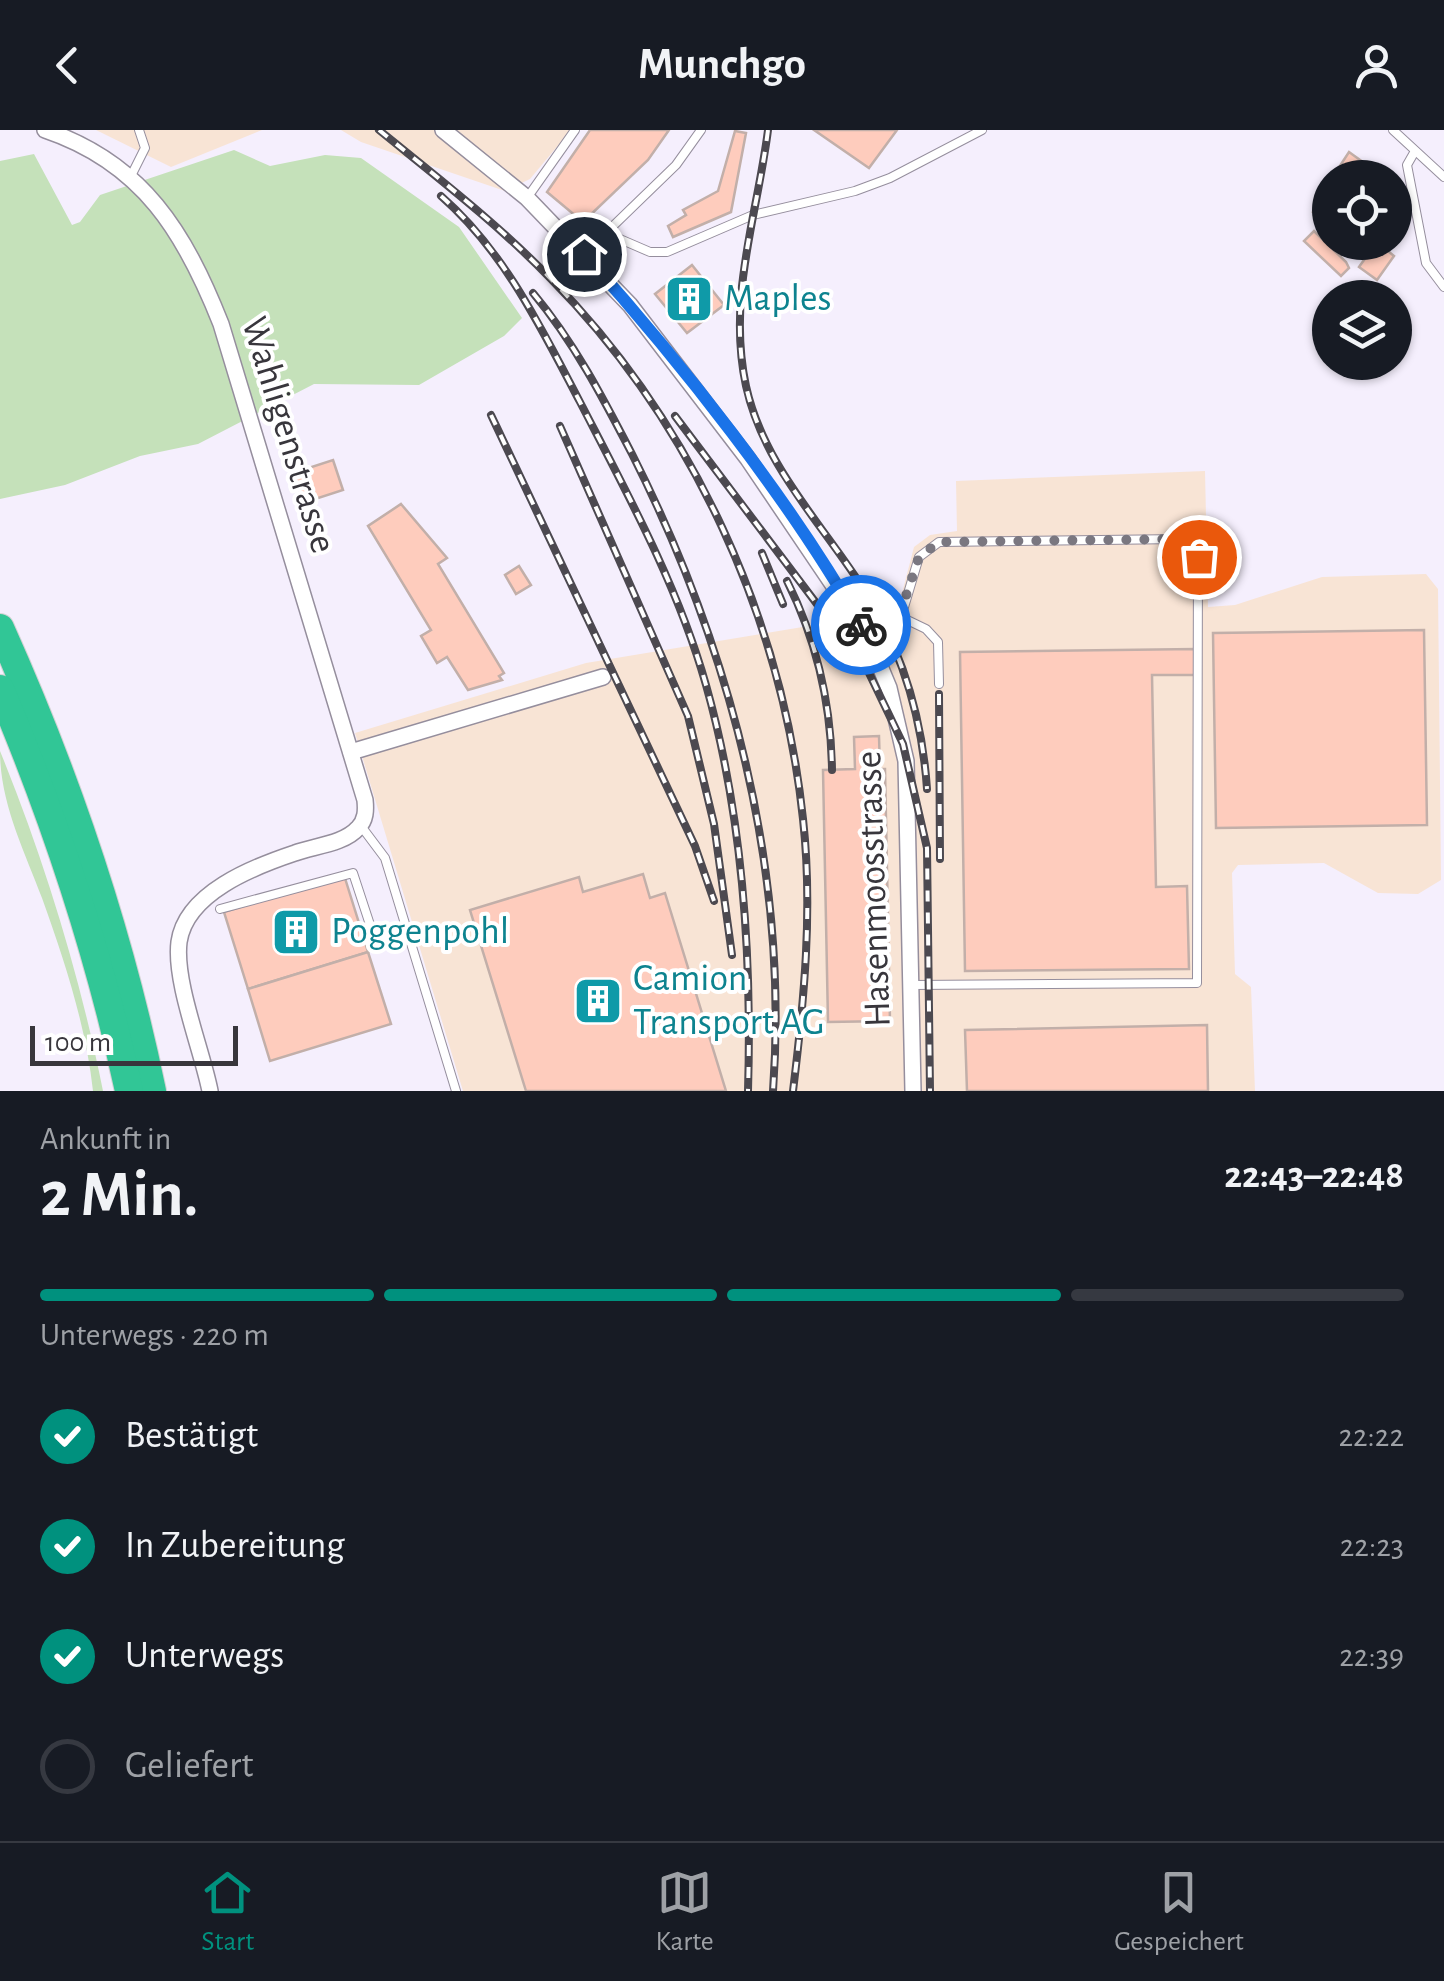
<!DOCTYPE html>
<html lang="de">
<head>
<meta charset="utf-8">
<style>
  body { margin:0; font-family:"Alegreya Sans",sans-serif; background:#20242c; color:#f1f3f6; height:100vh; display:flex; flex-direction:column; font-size:38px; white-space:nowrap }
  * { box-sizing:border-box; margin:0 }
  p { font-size:32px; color:#9ea1a6 }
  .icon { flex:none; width:55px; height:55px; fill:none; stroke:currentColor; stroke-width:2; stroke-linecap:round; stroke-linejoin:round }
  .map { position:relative; height:961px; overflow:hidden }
  .details { display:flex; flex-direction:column; background:#171b24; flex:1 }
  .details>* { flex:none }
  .buttons { position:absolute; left:1312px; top:30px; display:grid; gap:20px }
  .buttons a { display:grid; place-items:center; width:100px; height:100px; border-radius:50%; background:#171b24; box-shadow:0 2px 8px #0004; font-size:50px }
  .scale { position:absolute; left:30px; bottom:25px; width:208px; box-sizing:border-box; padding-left:10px; border:5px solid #38363c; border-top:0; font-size:28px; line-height:35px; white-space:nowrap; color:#38363c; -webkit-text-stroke:8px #fff; paint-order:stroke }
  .pin { position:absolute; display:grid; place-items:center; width:85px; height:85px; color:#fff; margin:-42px; border:5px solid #fff; border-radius:50%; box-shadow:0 2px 10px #0007 }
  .courier { position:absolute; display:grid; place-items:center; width:100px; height:100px; margin:-50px; border:8px solid #1a73e8; border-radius:50%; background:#fff; color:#222; box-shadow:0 2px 12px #0007 }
  .overview em { font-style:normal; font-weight:700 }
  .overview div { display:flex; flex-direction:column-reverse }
  .overview { display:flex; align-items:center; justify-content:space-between; height:170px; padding:0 40px }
  h1 { font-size:65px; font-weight:700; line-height:75px }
  .bar { display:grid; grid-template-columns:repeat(4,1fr); gap:15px 10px; align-content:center; height:120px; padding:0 40px }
  .bar i { height:12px; border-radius:8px; background:#363941 }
  .bar .current { background:#00917e }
  .bar p { grid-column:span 4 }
  ol { padding:0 40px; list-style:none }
  li { display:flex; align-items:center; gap:30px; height:110px }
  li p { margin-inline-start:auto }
  li .icon { padding:10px; border-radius:50%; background:#00917e; color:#fff; stroke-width:4 }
  li:last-child { color:#9ea1a6 }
  li i { width:55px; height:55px; border:5px solid #363941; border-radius:50% }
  header { display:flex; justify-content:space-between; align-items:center; height:130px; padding:0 40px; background:#171b24; font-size:45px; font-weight:700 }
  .tab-bar { display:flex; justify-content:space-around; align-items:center; height:140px; border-top:2px solid #363941; background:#171b24; font-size:28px; color:#9ea1a6 }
  .tab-bar a { display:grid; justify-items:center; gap:5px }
  .tab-bar .current { color:#00917e }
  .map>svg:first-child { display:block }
</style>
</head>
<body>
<header><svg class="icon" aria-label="back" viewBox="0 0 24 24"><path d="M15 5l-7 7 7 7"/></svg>Munchgo<svg class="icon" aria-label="person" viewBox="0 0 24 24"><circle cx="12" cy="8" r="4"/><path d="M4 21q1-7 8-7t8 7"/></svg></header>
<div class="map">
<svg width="1444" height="961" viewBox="0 0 1444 961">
  <rect width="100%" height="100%" fill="#f5effd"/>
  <g fill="#f8e4d5">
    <path d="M 96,0 L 262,0 L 171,37 Z"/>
    <path d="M 341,0 L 571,0 L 530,49 L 505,61 L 361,12 Z"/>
    <path d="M 1205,341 L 1208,477 L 1235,475 L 1322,447 L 1426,444 L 1438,459 L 1441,750 L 1418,764 L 1378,763 L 1324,733 L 1238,735 L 1232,743 L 1235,844 L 1251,857 L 1255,961 L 463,961 L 355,603 L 586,533 L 887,483 L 899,475 L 914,417 L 930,405 L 957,401 L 956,351 Z"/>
  </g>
  <g fill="#c5e1ba">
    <path d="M 234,20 L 270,36 L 325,25 L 361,28 L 459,97 L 522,188 L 504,206 L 419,255 L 314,254 L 198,314 L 140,326 L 65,355 L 0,369 L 0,31 L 34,24 L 72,95 L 80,92 L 100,65 Z"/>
    <path d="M 0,621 C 44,729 80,846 103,961 L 93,961 C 86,896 64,829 42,768 C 24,720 0,673 0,621 Z"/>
  </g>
  <g fill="#feccbd" stroke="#c2afa9" stroke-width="2.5">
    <path d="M 590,0 L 669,0 L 648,30 L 583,92 L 547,62 Z"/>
    <path d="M 814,0 L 897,0 L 869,38 Z"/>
    <path d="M 735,1 L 746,3 L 731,82 L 673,107 L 668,96 L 686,85 L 683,80 L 718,61 Z"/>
    <path d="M 1349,22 L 1367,35 L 1357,48 L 1332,48 Z"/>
    <path d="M 1330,59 L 1330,95 L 1313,82 Z"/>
    <path d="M 1314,101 L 1346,132 L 1349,138 L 1341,146 L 1304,111 Z"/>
    <path d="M 1365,112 L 1377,112 L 1394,126 L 1377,150 L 1359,137 L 1369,123 L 1361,118 Z"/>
    <path d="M 692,135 L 724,175 L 687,203 L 655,164 Z"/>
    <path d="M 333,330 L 343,360 L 303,373 L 293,343 Z"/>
    <path d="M 401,374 L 447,428 L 438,434 L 504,543 L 499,546 L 502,550 L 468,560 L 447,527 L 437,533 L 421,506 L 431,500 L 368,396 Z"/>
    <path d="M 519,436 L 531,455 L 516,464 L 505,445 Z"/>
    <path d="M 1424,500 L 1427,695 L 1216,698 L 1213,503 Z"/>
    <path d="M 1195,519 L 1195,545 L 1152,545 L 1156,757 L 1187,756 L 1189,839 L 965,841 L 960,522 Z"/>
    <path d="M 879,606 L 880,639 L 885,639 L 890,891 L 828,892 L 823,640 L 855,639 L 854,607 Z"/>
    <path d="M 643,744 L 650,768 L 665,763 L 726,961 L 526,961 L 470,780 L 579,747 L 583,762 Z"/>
    <path d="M 344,745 L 368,822 L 248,859 L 224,782 Z"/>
    <path d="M 368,822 L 391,894 L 270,931 L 248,859 Z"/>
    <path d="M 1207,895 L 1208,961 L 967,961 L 965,900 Z"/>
  </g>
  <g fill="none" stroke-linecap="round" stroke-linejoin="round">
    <g stroke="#958e9d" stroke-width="10">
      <g id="service">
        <path d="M 1393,0 L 1444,47"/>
        <path d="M 1415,21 L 1407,35 L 1426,133 L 1444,157"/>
        <path d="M 130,48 L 145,18 L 139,0"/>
        <path d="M 527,68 L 575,0"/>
        <path d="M 606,103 L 650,122 L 667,122 L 753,85 L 855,61 L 890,48 L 982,0"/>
        <path d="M 584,124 L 676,35 L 701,0"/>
        <path d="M 901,487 L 926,499 L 938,512 L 939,554"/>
        <path d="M 867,505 L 901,487 L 919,427 L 939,412 L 1183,409 L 1198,418 L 1197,853 L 912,855"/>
        <path d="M 361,696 L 385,728 L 456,961"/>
        <path d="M 220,779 L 353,743 L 377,816 L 408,806"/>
      </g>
    </g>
    <g stroke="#958e9d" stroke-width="18">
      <g id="minor">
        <path d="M 45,0 C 143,33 185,103 221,194 L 365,670 C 366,680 366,690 358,698 C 344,714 314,716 295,723 C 253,737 186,763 179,812 C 174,852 202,920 210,961"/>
        <path d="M 443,0 L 527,68 L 630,175 L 748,329 L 867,505 L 889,558 L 906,631 L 913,961"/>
        <path d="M 351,622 L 603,547"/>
      </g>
    </g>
    <g stroke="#d3d3d4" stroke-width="30">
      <g id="motorway">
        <path d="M 0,498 C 67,647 119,801 152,961"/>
        <path d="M 0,559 C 55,689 99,822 129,961"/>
      </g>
    </g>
    <use href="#service" stroke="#fff" stroke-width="8"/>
    <use href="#minor" stroke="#fff" stroke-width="15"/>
    <use href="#motorway" stroke="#31c696" stroke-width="28"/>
    <g stroke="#4c4950" stroke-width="8">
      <g id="rail">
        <path d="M 379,0 C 438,48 498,94 551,149 C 693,293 782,489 803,689 C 813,780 804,871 793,961"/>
        <path d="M 768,0 C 757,87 727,167 746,256 C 763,333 817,388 859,452 C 900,514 922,585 927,659"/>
        <path d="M 441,66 C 505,122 541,198 580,272 C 627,363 678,456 706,555 C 743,686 752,826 748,961"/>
        <path d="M 533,163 C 574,212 603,268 632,324 C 731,520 789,741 773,961"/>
        <path d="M 491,285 L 695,716 L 714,771"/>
        <path d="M 675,286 L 869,543 L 903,614 L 927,718 L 930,961"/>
        <path d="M 560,296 L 688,586 L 714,694 L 732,825"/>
        <path d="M 762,423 L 783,474"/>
        <path d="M 787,451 C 817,511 831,573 832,640"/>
        <path d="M 939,564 L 940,729"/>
      </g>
    </g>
    <use href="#rail" stroke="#fff" stroke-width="4" stroke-dasharray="11" stroke-linecap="butt"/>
  </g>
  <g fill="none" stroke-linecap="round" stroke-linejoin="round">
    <path stroke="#7a7780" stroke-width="10" stroke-dasharray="0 18" d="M 861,495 L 866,504 L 898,490 L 919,427 L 939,412 L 1183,409 L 1195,413 L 1199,427"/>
    <path stroke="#1a73e8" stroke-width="12" d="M 584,124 C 680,231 791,371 861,495"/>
  </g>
  <defs>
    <g id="building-square" transform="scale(2.5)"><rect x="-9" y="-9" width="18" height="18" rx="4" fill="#0f9aa8" stroke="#fff"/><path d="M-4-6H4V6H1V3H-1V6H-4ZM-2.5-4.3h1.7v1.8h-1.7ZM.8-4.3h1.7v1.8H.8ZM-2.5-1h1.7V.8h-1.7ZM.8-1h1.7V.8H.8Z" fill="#fff"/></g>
  </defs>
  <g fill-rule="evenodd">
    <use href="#building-square" x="689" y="169"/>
    <use href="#building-square" x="296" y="802"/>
    <use href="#building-square" x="598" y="871"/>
  </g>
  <g text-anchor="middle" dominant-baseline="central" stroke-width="8" stroke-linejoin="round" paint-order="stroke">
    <g font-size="38" fill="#0d838f" stroke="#fff" text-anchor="start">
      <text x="724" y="169">Maples</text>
      <text x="331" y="802">Poggenpohl</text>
      <text x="633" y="849">Camion<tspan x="633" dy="44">Transport AG</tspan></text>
    </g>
    <g font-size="38" fill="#38363c" stroke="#fff">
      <text transform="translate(288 305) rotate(73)">Wahligenstrasse</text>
      <text transform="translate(874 759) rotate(-92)">Hasenmoosstrasse</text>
    </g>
  </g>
</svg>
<div class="buttons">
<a><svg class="icon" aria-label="locate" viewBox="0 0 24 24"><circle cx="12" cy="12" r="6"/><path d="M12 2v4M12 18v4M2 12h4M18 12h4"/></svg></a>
<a><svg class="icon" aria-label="layers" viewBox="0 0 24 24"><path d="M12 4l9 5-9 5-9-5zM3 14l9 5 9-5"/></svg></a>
</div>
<div class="scale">100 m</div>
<div class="pin" style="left:1199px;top:427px;background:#ea580c"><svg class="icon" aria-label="bag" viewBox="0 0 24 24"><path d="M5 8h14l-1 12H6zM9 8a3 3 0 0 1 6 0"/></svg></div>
<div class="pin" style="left:584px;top:124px;background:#1f2937"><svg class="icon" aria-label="home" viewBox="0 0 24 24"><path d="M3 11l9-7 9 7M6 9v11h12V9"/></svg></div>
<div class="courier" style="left:861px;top:495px"><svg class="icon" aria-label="bike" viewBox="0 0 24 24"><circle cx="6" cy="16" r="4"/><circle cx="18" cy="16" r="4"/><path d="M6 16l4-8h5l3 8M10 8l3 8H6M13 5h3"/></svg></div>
</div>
<section class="details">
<div class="overview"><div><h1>2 Min.</h1><p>Ankunft in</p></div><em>22:43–22:48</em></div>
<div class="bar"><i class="current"></i><i class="current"></i><i class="current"></i><i></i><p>Unterwegs · 220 m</p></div>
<ol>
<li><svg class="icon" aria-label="check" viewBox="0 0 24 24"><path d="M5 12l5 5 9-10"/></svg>Bestätigt<p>22:22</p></li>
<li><svg class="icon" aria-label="check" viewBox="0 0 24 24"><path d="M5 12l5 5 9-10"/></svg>In Zubereitung<p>22:23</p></li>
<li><svg class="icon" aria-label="check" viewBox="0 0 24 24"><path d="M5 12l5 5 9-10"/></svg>Unterwegs<p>22:39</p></li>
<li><i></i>Geliefert</li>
</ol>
</section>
<nav class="tab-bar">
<a class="current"><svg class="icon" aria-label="home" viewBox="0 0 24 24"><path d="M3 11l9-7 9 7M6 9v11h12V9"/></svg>Start</a>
<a><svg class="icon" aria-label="map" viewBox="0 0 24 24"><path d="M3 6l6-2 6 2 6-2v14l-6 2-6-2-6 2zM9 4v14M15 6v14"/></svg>Karte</a>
<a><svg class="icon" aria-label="saved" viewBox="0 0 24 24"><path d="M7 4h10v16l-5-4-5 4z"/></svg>Gespeichert</a>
</nav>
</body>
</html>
